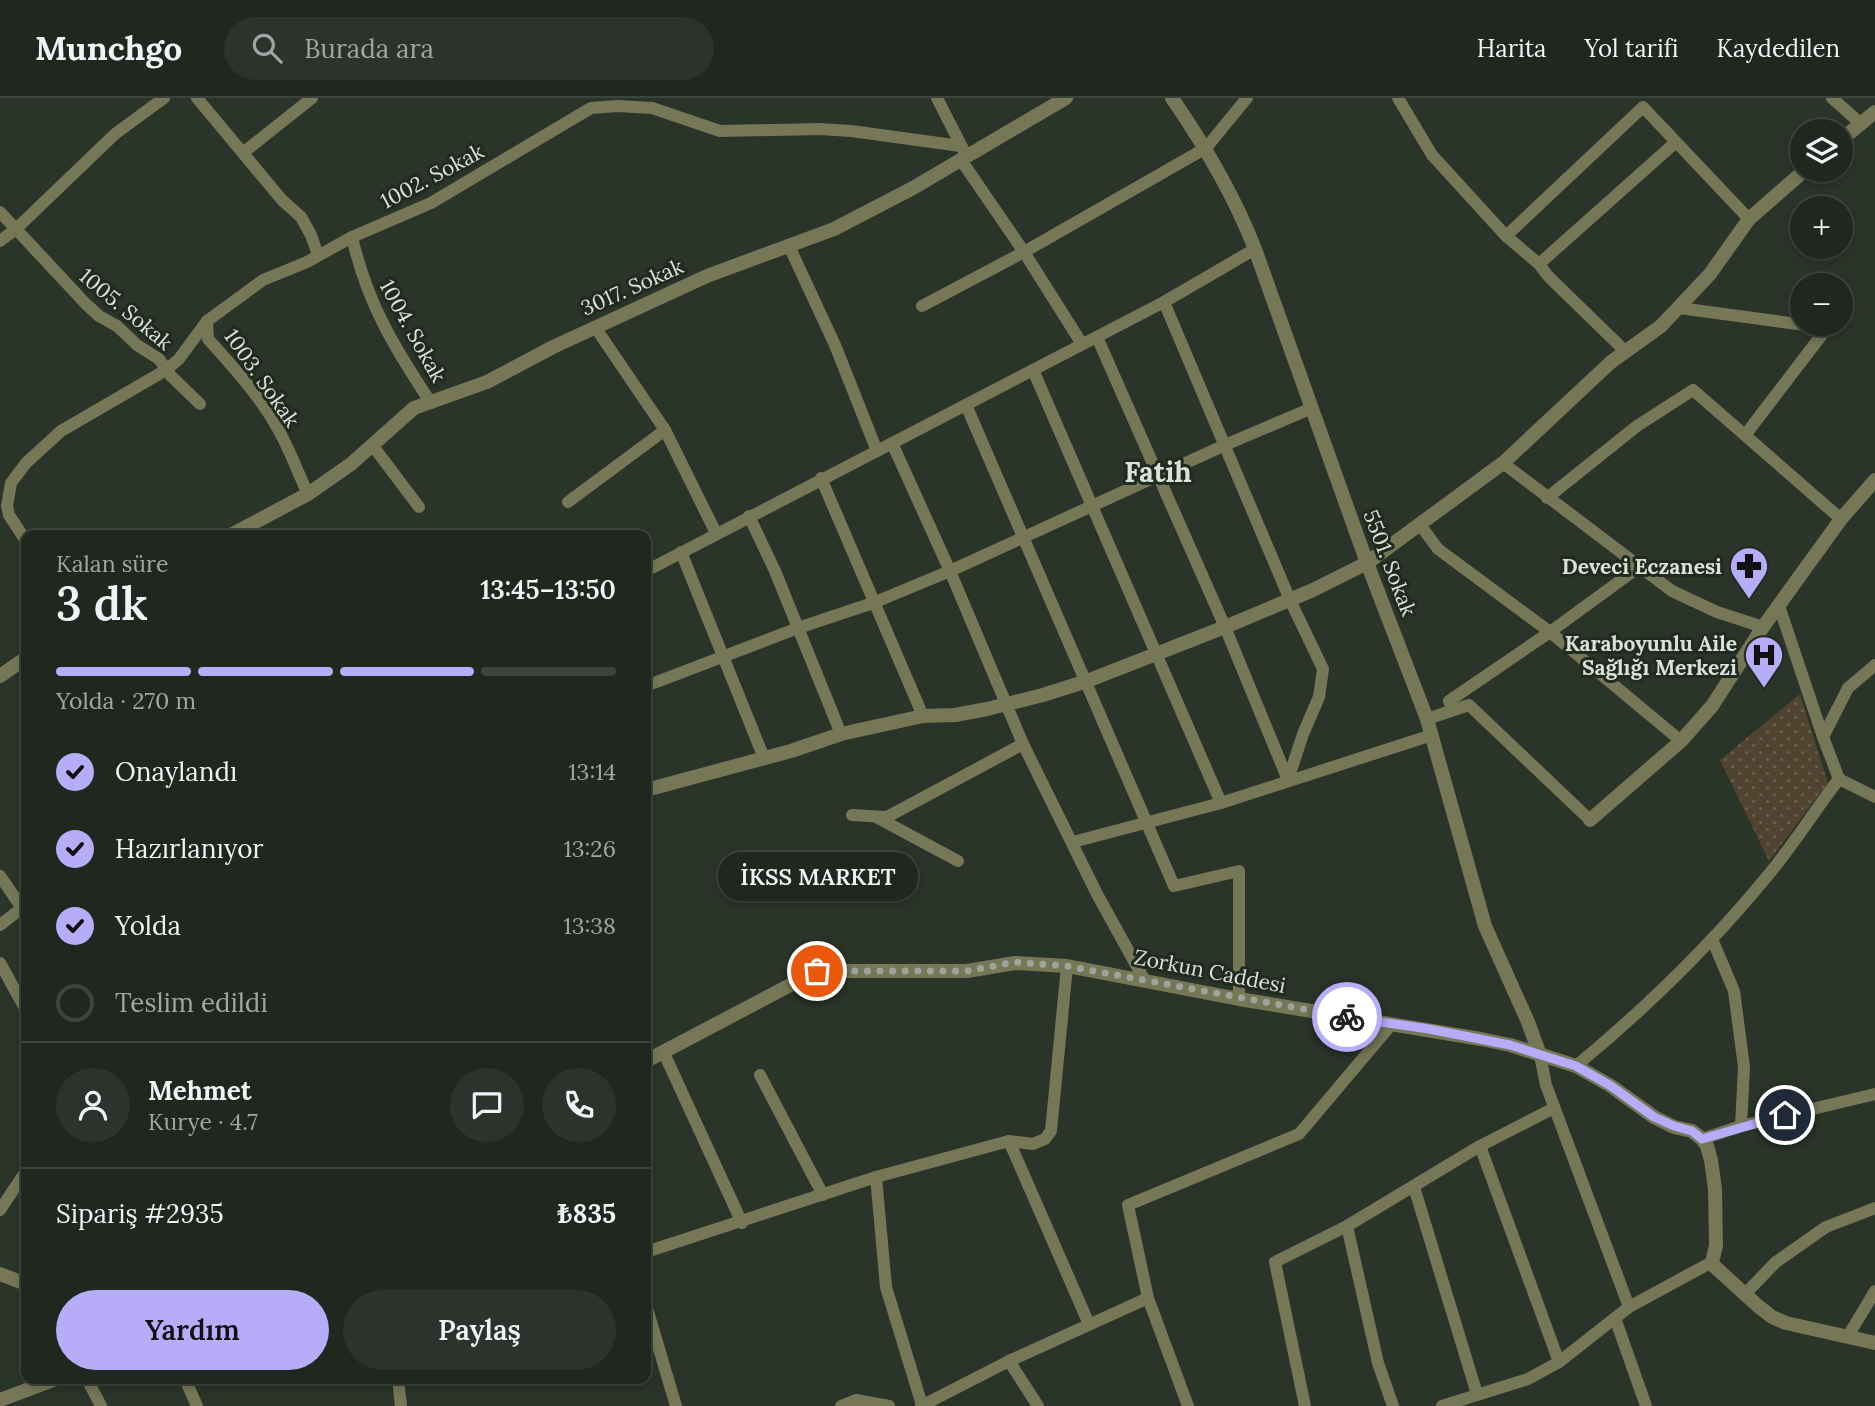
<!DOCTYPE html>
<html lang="tr">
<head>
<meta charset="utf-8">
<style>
  body { margin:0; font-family:Lora,serif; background:#2d332c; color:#f1f3f6; height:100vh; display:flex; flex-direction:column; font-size:26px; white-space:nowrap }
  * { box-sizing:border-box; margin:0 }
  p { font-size:23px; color:#a2a5a4 }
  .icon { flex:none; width:38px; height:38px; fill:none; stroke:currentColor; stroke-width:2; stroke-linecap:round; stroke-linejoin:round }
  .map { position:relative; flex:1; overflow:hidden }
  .details { position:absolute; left:21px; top:432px; width:630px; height:854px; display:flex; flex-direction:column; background:#20271f; border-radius:14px; box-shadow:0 4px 10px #0003,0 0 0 2px #3d443d }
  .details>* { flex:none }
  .buttons { position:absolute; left:1790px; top:21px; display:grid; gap:14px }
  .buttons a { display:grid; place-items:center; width:63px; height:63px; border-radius:50%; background:#20271f; box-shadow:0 4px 10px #0003,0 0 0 2px #3d443d; font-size:35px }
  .pin { position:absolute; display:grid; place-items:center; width:60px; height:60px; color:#fff; margin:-30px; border:4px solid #fff; border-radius:50%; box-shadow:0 2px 7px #0007 }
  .courier { position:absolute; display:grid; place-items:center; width:70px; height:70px; margin:-35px; border:5px solid #b6acf8; border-radius:50%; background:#fff; color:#222; box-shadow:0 2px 9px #0007 }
  .bubble { position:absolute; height:49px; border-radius:24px; background:#20271f; box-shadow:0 4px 10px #0003,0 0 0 2px #3d443d; font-size:23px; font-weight:600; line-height:49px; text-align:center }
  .overview em { font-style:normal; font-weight:600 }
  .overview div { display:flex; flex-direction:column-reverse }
  .overview { display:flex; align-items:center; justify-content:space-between; height:119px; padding:0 35px }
  h1 { font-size:46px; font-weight:600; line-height:52px }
  .bar { display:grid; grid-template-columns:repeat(4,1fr); gap:10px 7px; align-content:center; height:84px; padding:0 35px }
  .bar i { height:9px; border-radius:5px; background:#3d443d }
  .bar .on { background:#b6acf8 }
  .bar p { grid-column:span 4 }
  .line { display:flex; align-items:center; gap:18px; padding:0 35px; border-top:2px solid #3d443d }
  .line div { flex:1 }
  .round { display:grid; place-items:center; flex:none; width:74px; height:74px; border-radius:37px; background:#2d332c }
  ol { padding:0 35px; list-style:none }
  li { display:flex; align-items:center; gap:21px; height:77px }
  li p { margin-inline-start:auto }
  li .icon { padding:7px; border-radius:50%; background:#b6acf8; color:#111; stroke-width:4 }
  li:last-child { color:#a2a5a4 }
  li i { width:38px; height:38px; border:4px solid #3d443d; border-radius:50% }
  .action { display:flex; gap:14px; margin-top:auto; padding:14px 35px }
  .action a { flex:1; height:80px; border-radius:42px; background:#b6acf8; color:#111; font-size:28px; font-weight:600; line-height:80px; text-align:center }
  .action a+a { background:#2d332c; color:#f1f3f6 }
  header { display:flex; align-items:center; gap:42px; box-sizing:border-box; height:98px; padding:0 35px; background:#20271f; border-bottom:2px solid #3d443d }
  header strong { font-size:33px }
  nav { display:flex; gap:38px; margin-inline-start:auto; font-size:24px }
  .search { width:490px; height:63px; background:#2d332c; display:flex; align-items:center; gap:18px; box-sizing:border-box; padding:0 24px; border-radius:38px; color:#a2a5a4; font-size:26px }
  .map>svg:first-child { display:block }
</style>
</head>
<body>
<header>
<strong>Munchgo</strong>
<div class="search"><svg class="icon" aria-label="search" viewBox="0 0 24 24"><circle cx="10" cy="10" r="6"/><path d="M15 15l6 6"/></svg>Burada ara</div>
<nav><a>Harita</a><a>Yol tarifi</a><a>Kaydedilen</a></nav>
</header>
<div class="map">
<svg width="1875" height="1308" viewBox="0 0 1875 1308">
  <defs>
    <pattern id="grass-dots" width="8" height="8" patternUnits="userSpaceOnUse" patternTransform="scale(1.75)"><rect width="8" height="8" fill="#504431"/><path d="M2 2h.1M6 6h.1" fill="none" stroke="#695f4e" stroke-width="1.8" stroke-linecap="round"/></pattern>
  </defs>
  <rect width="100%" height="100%" fill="#2b3429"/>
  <path fill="url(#grass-dots)" d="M 1800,596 L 1828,685 L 1769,763 L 1720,662 Z"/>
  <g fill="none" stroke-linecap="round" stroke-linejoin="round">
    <g stroke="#767757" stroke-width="12">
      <path d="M 197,0 L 282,102 L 301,119 L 311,137 L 318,157"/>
      <path d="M 937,0 L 964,53"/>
      <path d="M 1398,0 L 1432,57 L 1506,138 L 1539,166 L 1548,178 L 1625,253"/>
      <path d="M 1832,0 L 1860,25"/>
      <path d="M 244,54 L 312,0"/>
      <path d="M 961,62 L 1024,154 L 1082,246"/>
      <path d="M 0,114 L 85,205 L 99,218 L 117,228 L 137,247 L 159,261 L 171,278 L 200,306"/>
      <path d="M 1506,138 L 1643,9 L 1749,121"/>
      <path d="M 352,139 C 367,205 394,249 431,305"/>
      <path d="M 0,143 L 16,131 L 115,36 L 164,0"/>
      <path d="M 789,148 L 835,247 L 877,353"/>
      <path d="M 1539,166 L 1676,44"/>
      <path d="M 1164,204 L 1290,502 L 1323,571 L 1319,599 L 1303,636 L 1288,682"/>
      <path d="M 922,208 L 1024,154 L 1206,50 L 1247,0"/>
      <path d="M 1679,210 L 1827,230 L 1746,336"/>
      <path d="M 207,223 L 208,241 C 233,269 260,298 278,331 C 290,352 298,375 308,396"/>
      <path d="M 595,229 L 665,332 L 716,435"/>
      <path d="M 1097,239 L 1225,529 L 1288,682"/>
      <path d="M 1033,272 L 1221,705"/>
      <path d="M 966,307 L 1174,788 L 1239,773 L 1239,901"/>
      <path d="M 892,345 L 950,473 L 1023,646 L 1097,796 L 1145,883"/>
      <path d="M 373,348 L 419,409"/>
      <path d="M 1503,365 L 1672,493 L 1717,514 L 1763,529"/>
      <path d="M 821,380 L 923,618"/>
      <path d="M 1547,400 L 1637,328 L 1693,292 L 1841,421"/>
      <path d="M 568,404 L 665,332"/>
      <path d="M 749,418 L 775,473 L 841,636"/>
      <path d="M 1421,428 L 1438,451 L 1550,534 L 1639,469"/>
      <path d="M 26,443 L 9,417 L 7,408 L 11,385 L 26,365 L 61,333 L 166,272 L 179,261 L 207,223 L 263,182 L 307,164 L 352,139 L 431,105 L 591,10 L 618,8 L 652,10 L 720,33 L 820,31 L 851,33 L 961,48"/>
      <path d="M 681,454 L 764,660"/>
      <path d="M 646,473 L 1164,204 L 1255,151"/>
      <path d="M 1779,508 L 1823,639 L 1848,590 L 1875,567"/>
      <path d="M 646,588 L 798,530 L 873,505 L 950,473 L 1225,347 L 1312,310"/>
      <path d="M 1453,612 L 1449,603 L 1550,534 L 1681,643"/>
      <path d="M 1427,621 L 1469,607 L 1590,722"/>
      <path d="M 1839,681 L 1875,699"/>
      <path d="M 852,717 L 887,719 L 1023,646"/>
      <path d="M 878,720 L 958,763"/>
      <path d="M 1073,744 L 1221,705 L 1432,637"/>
      <path d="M 0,778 L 22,810 L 0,827"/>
      <path d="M 1712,841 L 1734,893 L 1744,969 L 1741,1028"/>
      <path d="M 0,865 L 26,912"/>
      <path d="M 663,953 L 742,1125"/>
      <path d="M 1540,957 L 1546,987 L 1629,1209"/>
      <path d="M 1576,968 C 1646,910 1711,847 1769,776 C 1794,746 1815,712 1839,681 L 1823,639"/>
      <path d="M 760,977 L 823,1097"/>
      <path d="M 1702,1041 L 1741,1028 L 1875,996"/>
      <path d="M 1009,1043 L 1089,1226"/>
      <path d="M 1480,1048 L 1559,1264"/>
      <path d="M 876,1079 L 886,1189 L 922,1307"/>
      <path d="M 1414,1089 L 1477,1296"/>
      <path d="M 0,1112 L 26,1073"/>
      <path d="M 1347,1128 L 1378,1265 L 1393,1308"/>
      <path d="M 646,1154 L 876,1079 L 1009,1043 L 1033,1046 L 1045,1041 L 1051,1033 L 1067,868"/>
      <path d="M 1745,1196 L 1776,1164 L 1826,1129 L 1875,1110"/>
      <path d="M 646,1207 L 676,1308"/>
      <path d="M 1615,1220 L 1646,1308"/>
      <path d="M 1848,1238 L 1875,1193"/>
      <path d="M 1009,1263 L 1038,1308"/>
      <path d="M 87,1281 L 101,1308"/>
      <path d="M 185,1281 L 197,1308"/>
      <path d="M 398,1281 L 401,1308"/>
      <path d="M 841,1308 L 856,1302 L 889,1308"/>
      <path d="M 921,1308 L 1009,1263 L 1148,1200"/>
      <path d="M 1188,1308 L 1148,1200 L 1128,1107 L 1299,1036 L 1391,927"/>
      <path d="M 1305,1308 L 1275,1164 L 1347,1128 L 1480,1048 L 1554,1010"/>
      <path d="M 1442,1308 L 1528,1281 L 1559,1264 L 1629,1209 L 1712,1164"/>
    </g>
    <g stroke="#767757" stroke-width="14">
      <path d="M 1172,0 C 1205,48 1234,97 1255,151 L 1367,465 L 1427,621 L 1485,828 L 1528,924 L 1540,957"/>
      <path d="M 1841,42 L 1875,14"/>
      <path d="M 229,438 L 308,396 L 351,366 L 414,310 L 487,284 L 553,249 L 707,178 L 834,131 L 913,90 L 1066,0"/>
      <path d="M 0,578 L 26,560"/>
      <path d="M 646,692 L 791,653 L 841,636 L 923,618 L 955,617 L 987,611 L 1043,597 L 1087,583 L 1225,529 L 1313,492 L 1367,465 L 1503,365 L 1611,264 L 1661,228 L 1710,176 L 1749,121 L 1805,72"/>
      <path d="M 1590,722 L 1681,643 L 1712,608 L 1763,529 L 1841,421 L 1875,382"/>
      <path d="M 646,963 L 817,873 L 967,873 L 1015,865 L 1067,868 L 1239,901 L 1481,941 L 1510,947 L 1576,968 L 1611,988 L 1654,1019 L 1674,1029 L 1692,1033 L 1702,1041 L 1707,1048 L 1711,1062 L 1715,1091 L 1716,1148 L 1712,1164 L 1714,1168 L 1758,1208 L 1772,1219 L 1786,1225 L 1875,1245"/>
      <path d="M 0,1176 L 26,1186"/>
      <path d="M 0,1302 L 56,1281"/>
    </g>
  </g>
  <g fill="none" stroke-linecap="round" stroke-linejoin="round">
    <path stroke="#9da49b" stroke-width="7" stroke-dasharray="0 12.6" d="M 817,873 L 967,873 L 1015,864 L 1067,868 L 1347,919"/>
    <path stroke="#b6acf8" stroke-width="9" d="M 1347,919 L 1429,931 L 1510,947 L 1576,968 L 1611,988 L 1654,1019 L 1674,1028 L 1692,1033 L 1702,1041 L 1785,1017"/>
  </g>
  <defs>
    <g id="pharmacy-pin" transform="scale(2.0125)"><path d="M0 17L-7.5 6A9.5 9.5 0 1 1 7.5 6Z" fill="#b6acf8" stroke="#212a1f"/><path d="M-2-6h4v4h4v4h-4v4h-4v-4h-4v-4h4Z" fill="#111"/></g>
    <g id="hospital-pin" transform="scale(2.0125)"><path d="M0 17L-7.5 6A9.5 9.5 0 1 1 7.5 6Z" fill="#b6acf8" stroke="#212a1f"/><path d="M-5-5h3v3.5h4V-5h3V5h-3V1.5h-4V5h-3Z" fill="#111"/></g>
  </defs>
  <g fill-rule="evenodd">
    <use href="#pharmacy-pin" x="1749" y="468"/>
    <use href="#hospital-pin" x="1764" y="557"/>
  </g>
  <g text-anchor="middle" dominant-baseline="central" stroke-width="6" stroke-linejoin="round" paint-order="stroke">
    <g font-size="21" fill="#dbe1d9" stroke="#212a1f">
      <text transform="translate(432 78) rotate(-28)">1002. Sokak</text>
      <text transform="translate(632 189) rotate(-24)">3017. Sokak</text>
      <text transform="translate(126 211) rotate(40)">1005. Sokak</text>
      <text transform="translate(413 233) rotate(61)">1004. Sokak</text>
      <text transform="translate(262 280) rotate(55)">1003. Sokak</text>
      <text transform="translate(1390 465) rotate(69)">5501. Sokak</text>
      <text transform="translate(1210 873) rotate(11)">Zorkun Caddesi</text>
    </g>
    <g font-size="21" font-weight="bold" fill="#dbe1d9" stroke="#212a1f" text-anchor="end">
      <text x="1722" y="468">Deveci Eczanesi</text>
      <text x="1737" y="545">Karaboyunlu Aile<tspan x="1737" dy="24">Sağlığı Merkezi</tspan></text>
    </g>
    <g font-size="28" font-weight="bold" fill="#dbe1d9" stroke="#212a1f">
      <text x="1158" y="374">Fatih</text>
    </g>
  </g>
</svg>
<div class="buttons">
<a><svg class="icon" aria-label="layers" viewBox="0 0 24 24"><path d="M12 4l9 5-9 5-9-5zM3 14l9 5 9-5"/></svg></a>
<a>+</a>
<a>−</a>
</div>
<div class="pin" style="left:817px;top:873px;background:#ea580c"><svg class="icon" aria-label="bag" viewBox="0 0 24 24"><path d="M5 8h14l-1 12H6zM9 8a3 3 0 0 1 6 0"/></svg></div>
<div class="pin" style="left:1785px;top:1017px;background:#1f2937"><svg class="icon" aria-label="home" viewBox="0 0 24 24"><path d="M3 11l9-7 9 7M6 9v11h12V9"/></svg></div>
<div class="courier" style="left:1347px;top:919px"><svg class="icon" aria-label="bike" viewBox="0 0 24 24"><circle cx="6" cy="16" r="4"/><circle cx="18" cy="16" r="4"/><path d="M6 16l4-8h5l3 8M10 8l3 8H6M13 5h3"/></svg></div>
<div class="bubble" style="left:718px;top:754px;width:200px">İKSS MARKET</div>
<section class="details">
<div class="overview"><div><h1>3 dk</h1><p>Kalan süre</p></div><em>13:45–13:50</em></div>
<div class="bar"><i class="on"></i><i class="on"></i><i class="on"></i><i></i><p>Yolda · 270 m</p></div>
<ol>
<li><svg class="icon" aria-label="check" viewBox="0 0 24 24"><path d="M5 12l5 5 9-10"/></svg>Onaylandı<p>13:14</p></li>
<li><svg class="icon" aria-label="check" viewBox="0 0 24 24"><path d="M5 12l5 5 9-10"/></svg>Hazırlanıyor<p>13:26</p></li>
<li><svg class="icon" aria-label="check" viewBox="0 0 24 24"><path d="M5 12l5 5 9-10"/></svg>Yolda<p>13:38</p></li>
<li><i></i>Teslim edildi</li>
</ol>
<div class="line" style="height:126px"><a class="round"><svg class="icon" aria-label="person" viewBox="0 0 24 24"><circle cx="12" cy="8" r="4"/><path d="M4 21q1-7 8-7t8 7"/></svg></a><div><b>Mehmet</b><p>Kurye · 4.7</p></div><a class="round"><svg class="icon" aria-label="chat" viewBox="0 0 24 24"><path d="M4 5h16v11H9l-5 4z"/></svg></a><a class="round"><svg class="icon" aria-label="phone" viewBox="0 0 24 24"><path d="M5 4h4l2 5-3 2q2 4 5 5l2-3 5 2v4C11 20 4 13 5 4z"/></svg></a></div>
<div class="line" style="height:91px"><div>Sipariş #2935</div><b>₺835</b></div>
<div class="action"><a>Yardım</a><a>Paylaş</a></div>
</section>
</div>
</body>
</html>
